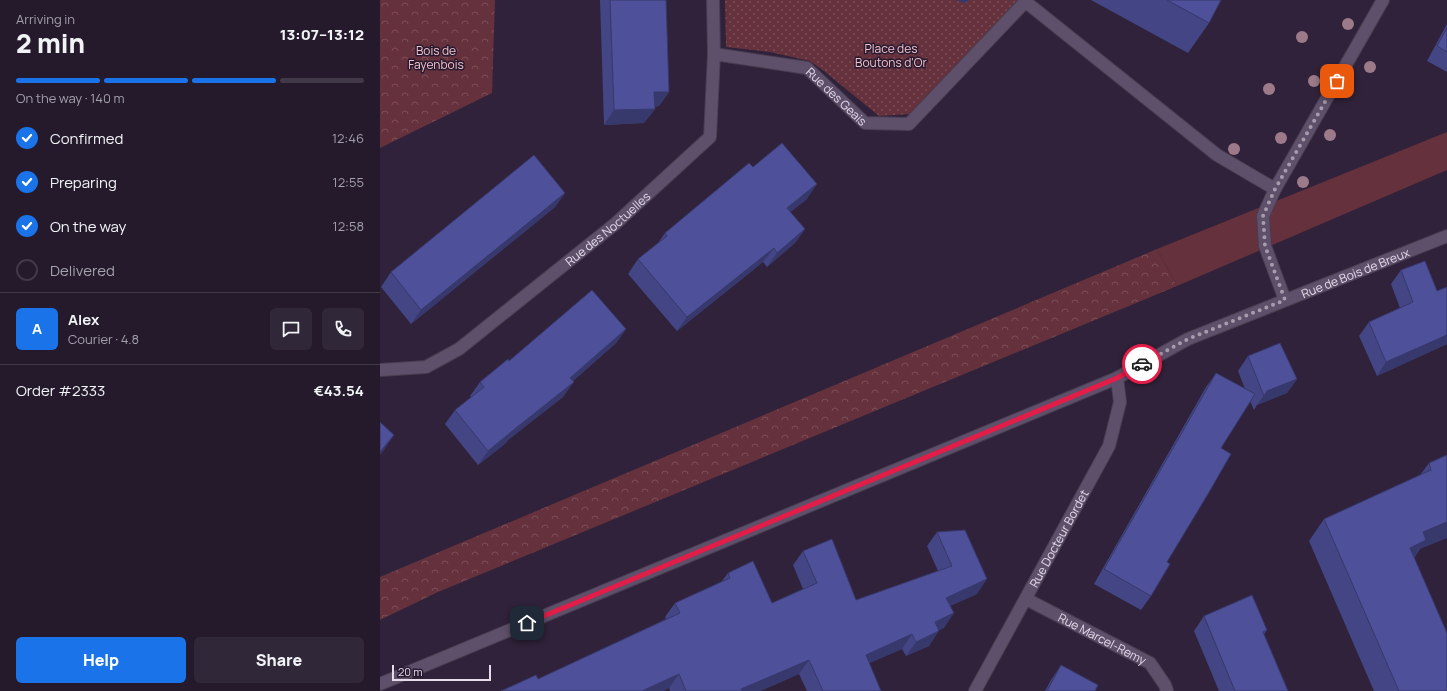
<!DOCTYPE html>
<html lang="en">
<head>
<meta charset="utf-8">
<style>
  body { margin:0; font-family:Manrope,sans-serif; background:#302738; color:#f1f3f6; height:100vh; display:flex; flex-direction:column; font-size:15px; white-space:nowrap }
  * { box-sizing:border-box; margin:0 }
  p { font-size:13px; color:#a3a1a9 }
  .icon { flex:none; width:22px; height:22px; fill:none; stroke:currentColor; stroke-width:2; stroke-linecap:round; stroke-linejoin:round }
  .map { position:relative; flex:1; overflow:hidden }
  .details { display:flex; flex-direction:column; background:#241a2c; width:380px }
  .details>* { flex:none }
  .scale { position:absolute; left:12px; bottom:10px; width:99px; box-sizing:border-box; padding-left:4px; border:2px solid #e4dceb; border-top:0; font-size:11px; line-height:14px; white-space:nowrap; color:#e4dceb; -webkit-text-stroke:3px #261930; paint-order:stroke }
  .pin { position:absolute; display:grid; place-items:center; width:34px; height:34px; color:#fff; margin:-17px; border-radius:8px; box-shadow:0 2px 6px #0006 }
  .courier { position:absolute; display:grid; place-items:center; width:40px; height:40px; margin:-20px; border:3px solid #e11d48; border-radius:50%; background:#fff; color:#222; box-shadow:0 1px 5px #0007 }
  .overview em { font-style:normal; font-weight:800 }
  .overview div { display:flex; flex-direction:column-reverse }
  .overview { display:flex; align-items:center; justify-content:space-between; height:68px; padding:0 16px }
  h1 { font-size:26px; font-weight:800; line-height:30px }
  .bar { display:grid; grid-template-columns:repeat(4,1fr); gap:6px 4px; align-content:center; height:48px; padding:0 16px }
  .bar i { height:5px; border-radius:3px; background:#413848 }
  .bar .active { background:#1a73e8 }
  .bar p { grid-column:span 4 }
  .line { display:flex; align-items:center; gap:10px; padding:0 16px; border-top:1px solid #413848 }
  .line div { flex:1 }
  .round { display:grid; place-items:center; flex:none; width:42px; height:42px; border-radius:6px; background:#302738 }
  ol { padding:0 16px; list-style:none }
  li { display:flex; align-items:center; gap:12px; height:44px }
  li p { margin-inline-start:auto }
  li .icon { padding:4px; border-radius:50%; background:#1a73e8; color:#fff; stroke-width:4 }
  li:last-child { color:#a3a1a9 }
  li i { width:22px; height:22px; border:2px solid #413848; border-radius:50% }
  .cta { display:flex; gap:8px; margin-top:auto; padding:8px 16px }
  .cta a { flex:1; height:46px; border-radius:6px; background:#1a73e8; color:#fff; font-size:16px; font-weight:800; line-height:46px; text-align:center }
  .cta a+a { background:#302738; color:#f1f3f6 }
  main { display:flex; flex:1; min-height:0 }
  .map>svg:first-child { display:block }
</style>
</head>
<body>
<main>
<section class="details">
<div class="overview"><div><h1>2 min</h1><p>Arriving in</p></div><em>13:07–13:12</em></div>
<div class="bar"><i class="active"></i><i class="active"></i><i class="active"></i><i></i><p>On the way · 140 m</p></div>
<ol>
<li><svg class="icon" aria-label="check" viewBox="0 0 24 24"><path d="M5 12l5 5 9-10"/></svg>Confirmed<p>12:46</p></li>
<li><svg class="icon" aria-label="check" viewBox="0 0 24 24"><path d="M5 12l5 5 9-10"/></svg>Preparing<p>12:55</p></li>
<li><svg class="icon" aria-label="check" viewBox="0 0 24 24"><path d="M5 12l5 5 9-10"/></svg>On the way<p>12:58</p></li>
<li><i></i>Delivered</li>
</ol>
<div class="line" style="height:72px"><b class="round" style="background:#1a73e8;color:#fff">A</b><div><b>Alex</b><p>Courier · 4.8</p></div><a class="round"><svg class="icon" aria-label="chat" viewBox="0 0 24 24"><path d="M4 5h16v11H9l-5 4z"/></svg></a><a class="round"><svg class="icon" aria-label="phone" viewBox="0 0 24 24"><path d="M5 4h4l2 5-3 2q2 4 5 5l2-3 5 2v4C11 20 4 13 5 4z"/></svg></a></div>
<div class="line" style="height:52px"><div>Order #2333</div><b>€43.54</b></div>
<div class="cta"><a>Help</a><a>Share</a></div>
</section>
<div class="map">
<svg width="1067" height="691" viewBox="0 0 1067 691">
  <defs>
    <pattern id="forest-crowns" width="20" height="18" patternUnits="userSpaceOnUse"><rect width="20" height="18" fill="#65313c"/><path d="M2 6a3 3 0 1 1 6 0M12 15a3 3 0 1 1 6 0" fill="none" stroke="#7b4e58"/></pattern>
    <pattern id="park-dots" width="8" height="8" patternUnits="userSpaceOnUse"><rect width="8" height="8" fill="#65313c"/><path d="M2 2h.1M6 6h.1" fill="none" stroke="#7b4e58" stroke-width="1.8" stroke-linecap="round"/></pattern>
  </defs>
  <rect width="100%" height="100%" fill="#30223a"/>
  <path fill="#65313c" d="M 1067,132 L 1067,170 L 797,286 L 777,249 Z"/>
  <g fill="url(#forest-crowns)">
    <path d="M 0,0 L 115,0 L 112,93 L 0,148 Z"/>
    <path d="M 777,249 L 797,286 L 58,592 L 0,620 L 0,577 Z"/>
  </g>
  <path fill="url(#park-dots)" d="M 345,0 L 640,0 L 531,114 L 499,116 L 444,71 L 430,61 L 390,52 L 346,47 Z"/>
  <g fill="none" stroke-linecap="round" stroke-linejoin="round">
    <g stroke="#493d51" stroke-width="14">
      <g id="street">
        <path d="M 646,2 L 837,155 L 895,189"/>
        <path id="s1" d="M 334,54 L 427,68 L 485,123 L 529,124 L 647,0"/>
        <path d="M 905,300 L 885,246 L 883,216 L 895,189 L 1003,0"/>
        <path id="s2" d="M 0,370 L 46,367 L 79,349 L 235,224 L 330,137 L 334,54 L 333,0"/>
        <path id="s3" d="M 646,599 L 770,663 L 785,685 L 787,691"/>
        <path id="s4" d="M 0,684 L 737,378 L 808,339 L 1067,236"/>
        <path id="s5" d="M 595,691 L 729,446 L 740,402 L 737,378"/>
      </g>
    </g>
    <use href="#street" stroke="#5e506a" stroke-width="12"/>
  </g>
  <g fill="#9c7a89">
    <circle cx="968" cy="24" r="6"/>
    <circle cx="922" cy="37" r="6"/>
    <circle cx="990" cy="67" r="6"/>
    <circle cx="934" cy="81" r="6"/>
    <circle cx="889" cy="89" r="6"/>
    <circle cx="950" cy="135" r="6"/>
    <circle cx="901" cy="138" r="6"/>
    <circle cx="854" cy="149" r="6"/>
    <circle cx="923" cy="182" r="6"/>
  </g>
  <g fill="#434584">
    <path d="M 220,0 L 286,0 L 289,92 L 279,106 L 274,107 L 275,109 L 264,123 L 224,125 Z"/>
    <path d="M 711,0 L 841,0 L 829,23 L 808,53 Z"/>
    <path d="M 1067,24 L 1067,72 L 1047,61 Z"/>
    <path d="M 373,167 L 427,199 L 410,212 L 425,229 L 415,243 L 387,267 L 383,262 L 297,331 L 248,274 L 258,259 L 278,243 L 285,233 Z"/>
    <path d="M 185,193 L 175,207 L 31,324 L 1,287 L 11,272 Z"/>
    <path d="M 1021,270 L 1057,291 L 1067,287 L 1067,344 L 997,376 L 979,336 L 989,322 L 1020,308 L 1011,284 Z"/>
    <path d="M 246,329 L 236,343 L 193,381 L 183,397 L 128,440 L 126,443 L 98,465 L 65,424 L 75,410 L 91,397 L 90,396 L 100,382 L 129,361 Z"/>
    <path d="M 868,356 L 917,379 L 907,393 L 877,405 L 874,410 L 870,401 L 841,448 L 787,562 L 771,596 L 761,610 L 714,584 L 826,387 L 836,373 L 865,389 L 858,371 Z"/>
    <path d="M 1067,455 L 1040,549 L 1034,558 L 1067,691 L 994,691 L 929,541 L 944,519 L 1040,475 L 1049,463 Z"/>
    <path d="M 557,532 L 597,594 L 570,606 L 564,628 L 558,630 L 549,646 L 526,656 L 522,649 L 489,663 L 501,691 L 427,691 L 419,674 L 380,691 L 290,691 L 289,688 L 283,691 L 121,691 L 158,679 L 286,619 L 285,617 L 295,603 L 341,582 L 348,573 L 392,603 L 423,589 L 413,565 L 423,551 L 476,600 L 558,571 L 547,546 Z"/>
    <path d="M 824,616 L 887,630 L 884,634 L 908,691 L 839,691 L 814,631 Z"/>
    <path d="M 681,665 L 715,691 L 665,691 L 671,680 Z"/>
  </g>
  <g fill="#37386b">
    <path d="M 576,0 L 590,0 L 584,3 Z"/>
    <path d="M 274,92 L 289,92 L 279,106 L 264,107 Z"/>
    <path d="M 275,109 L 264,123 L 224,125 L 234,110 Z"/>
    <path d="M 437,184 L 427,199 L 397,223 L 407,208 Z"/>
    <path d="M 185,193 L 175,207 L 31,324 L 41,310 Z"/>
    <path d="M 425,229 L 415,243 L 387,267 L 397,253 Z"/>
    <path d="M 394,248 L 383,262 L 297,331 L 307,317 Z"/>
    <path d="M 246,329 L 236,343 L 180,392 L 190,378 Z"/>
    <path d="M 1067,335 L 1067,344 L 997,376 L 1006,362 Z"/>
    <path d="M 917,379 L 907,393 L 877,405 L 887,391 Z"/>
    <path d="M 194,382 L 183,397 L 128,440 L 126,443 L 98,465 L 108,451 L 136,428 Z"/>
    <path d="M 14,435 L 4,450 L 0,455 L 0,452 Z"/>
    <path d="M 1067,522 L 1067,538 L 1040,549 L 1031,563 L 1030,548 L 1043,532 Z"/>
    <path d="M 607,579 L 597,594 L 556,612 L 566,598 Z"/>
    <path d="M 574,613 L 564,628 L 545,636 L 555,622 Z"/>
    <path d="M 559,631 L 549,646 L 526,656 L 536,642 Z"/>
    <path d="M 532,634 L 522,649 L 476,669 L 486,655 Z"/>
    <path d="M 429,660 L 419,674 L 380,691 L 360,691 L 361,689 Z"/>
    <path d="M 299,674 L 289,688 L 283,691 L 262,691 Z"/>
  </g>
  <g fill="#4e5099" stroke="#37386b">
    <path d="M 230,0 L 286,0 L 289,92 L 274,92 L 275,109 L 234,110 Z"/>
    <path d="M 787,0 L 841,0 L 829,23 Z"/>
    <path d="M 1067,28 L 1067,52 L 1057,46 Z"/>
    <path d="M 402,143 L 437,184 L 407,208 L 425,229 L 397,253 L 394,248 L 307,317 L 258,259 L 287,236 L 285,233 L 369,163 L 373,167 Z"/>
    <path d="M 154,155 L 185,193 L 41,310 L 11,272 Z"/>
    <path d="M 1045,261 L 1057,291 L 1067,287 L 1067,335 L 1006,362 L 989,322 L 1033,302 L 1021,270 Z"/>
    <path d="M 212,290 L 246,329 L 190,378 L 194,382 L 136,428 L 108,451 L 75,410 L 104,387 L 100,382 L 128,359 L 129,361 Z"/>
    <path d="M 900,343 L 917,379 L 887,391 L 884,396 L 868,356 Z"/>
    <path d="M 836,373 L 875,394 L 841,448 L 851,454 L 828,494 L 787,562 L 790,564 L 771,596 L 724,569 Z"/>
    <path d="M 0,422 L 14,435 L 0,452 Z"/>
    <path d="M 1067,455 L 1067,522 L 1043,532 L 1046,540 L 1030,548 L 1067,633 L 1067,691 L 1019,691 L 944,519 L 1051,470 L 1049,463 Z"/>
    <path d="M 585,530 L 607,579 L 566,598 L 574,613 L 555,622 L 559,631 L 536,642 L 532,634 L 486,655 L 501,691 L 443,691 L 429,660 L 361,689 L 362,691 L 306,691 L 299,674 L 262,691 L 121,691 L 156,675 L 158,679 L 300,613 L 295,603 L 350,578 L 348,573 L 373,561 L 392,603 L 437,583 L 423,551 L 452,539 L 476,600 L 572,566 L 557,532 Z"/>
    <path d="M 872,595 L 887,630 L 883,632 L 908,691 L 855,691 L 824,616 Z"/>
    <path d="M 681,665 L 718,685 L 715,691 L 667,691 Z"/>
  </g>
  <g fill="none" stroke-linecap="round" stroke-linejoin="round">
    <path stroke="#a59bad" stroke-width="4" stroke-dasharray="0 7.2" d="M 762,364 L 808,339 L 905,300 L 885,246 L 883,216 L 895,189 L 957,81"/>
    <path stroke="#e11d48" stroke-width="5" d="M 147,623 L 737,378 L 762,364"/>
  </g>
  <g text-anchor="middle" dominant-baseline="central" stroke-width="3" stroke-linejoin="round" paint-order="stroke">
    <g font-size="12" fill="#f4c2ca" stroke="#261930">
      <text x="511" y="48">Place des<tspan x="511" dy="14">Boutons d'Or</tspan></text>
      <text x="56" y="50">Bois de<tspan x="56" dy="14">Fayenbois</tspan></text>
    </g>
    <g font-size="12" fill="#e4dceb" stroke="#261930">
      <text stroke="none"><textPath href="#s1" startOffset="135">Rue des Geais</textPath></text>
      <text stroke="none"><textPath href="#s2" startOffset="275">Rue des Noctuelles</textPath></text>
      <text stroke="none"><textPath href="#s4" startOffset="1059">Rue de Bois de Breux</textPath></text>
      <text stroke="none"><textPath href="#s5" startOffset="174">Rue Docteur Bordet</textPath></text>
      <text stroke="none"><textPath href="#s3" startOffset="86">Rue Marcel-Remy</textPath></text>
    </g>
  </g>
</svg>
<div class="scale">20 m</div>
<div class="pin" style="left:957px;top:81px;background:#ea580c"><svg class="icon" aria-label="bag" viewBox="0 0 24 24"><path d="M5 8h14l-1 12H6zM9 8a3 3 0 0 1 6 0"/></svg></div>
<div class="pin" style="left:147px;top:623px;background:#1f2937"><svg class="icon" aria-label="home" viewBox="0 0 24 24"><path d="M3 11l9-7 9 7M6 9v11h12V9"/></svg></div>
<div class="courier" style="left:762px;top:364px"><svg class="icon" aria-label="car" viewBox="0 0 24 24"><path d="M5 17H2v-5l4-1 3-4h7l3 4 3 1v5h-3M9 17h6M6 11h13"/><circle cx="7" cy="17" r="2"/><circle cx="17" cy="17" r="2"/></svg></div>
</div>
</main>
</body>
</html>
